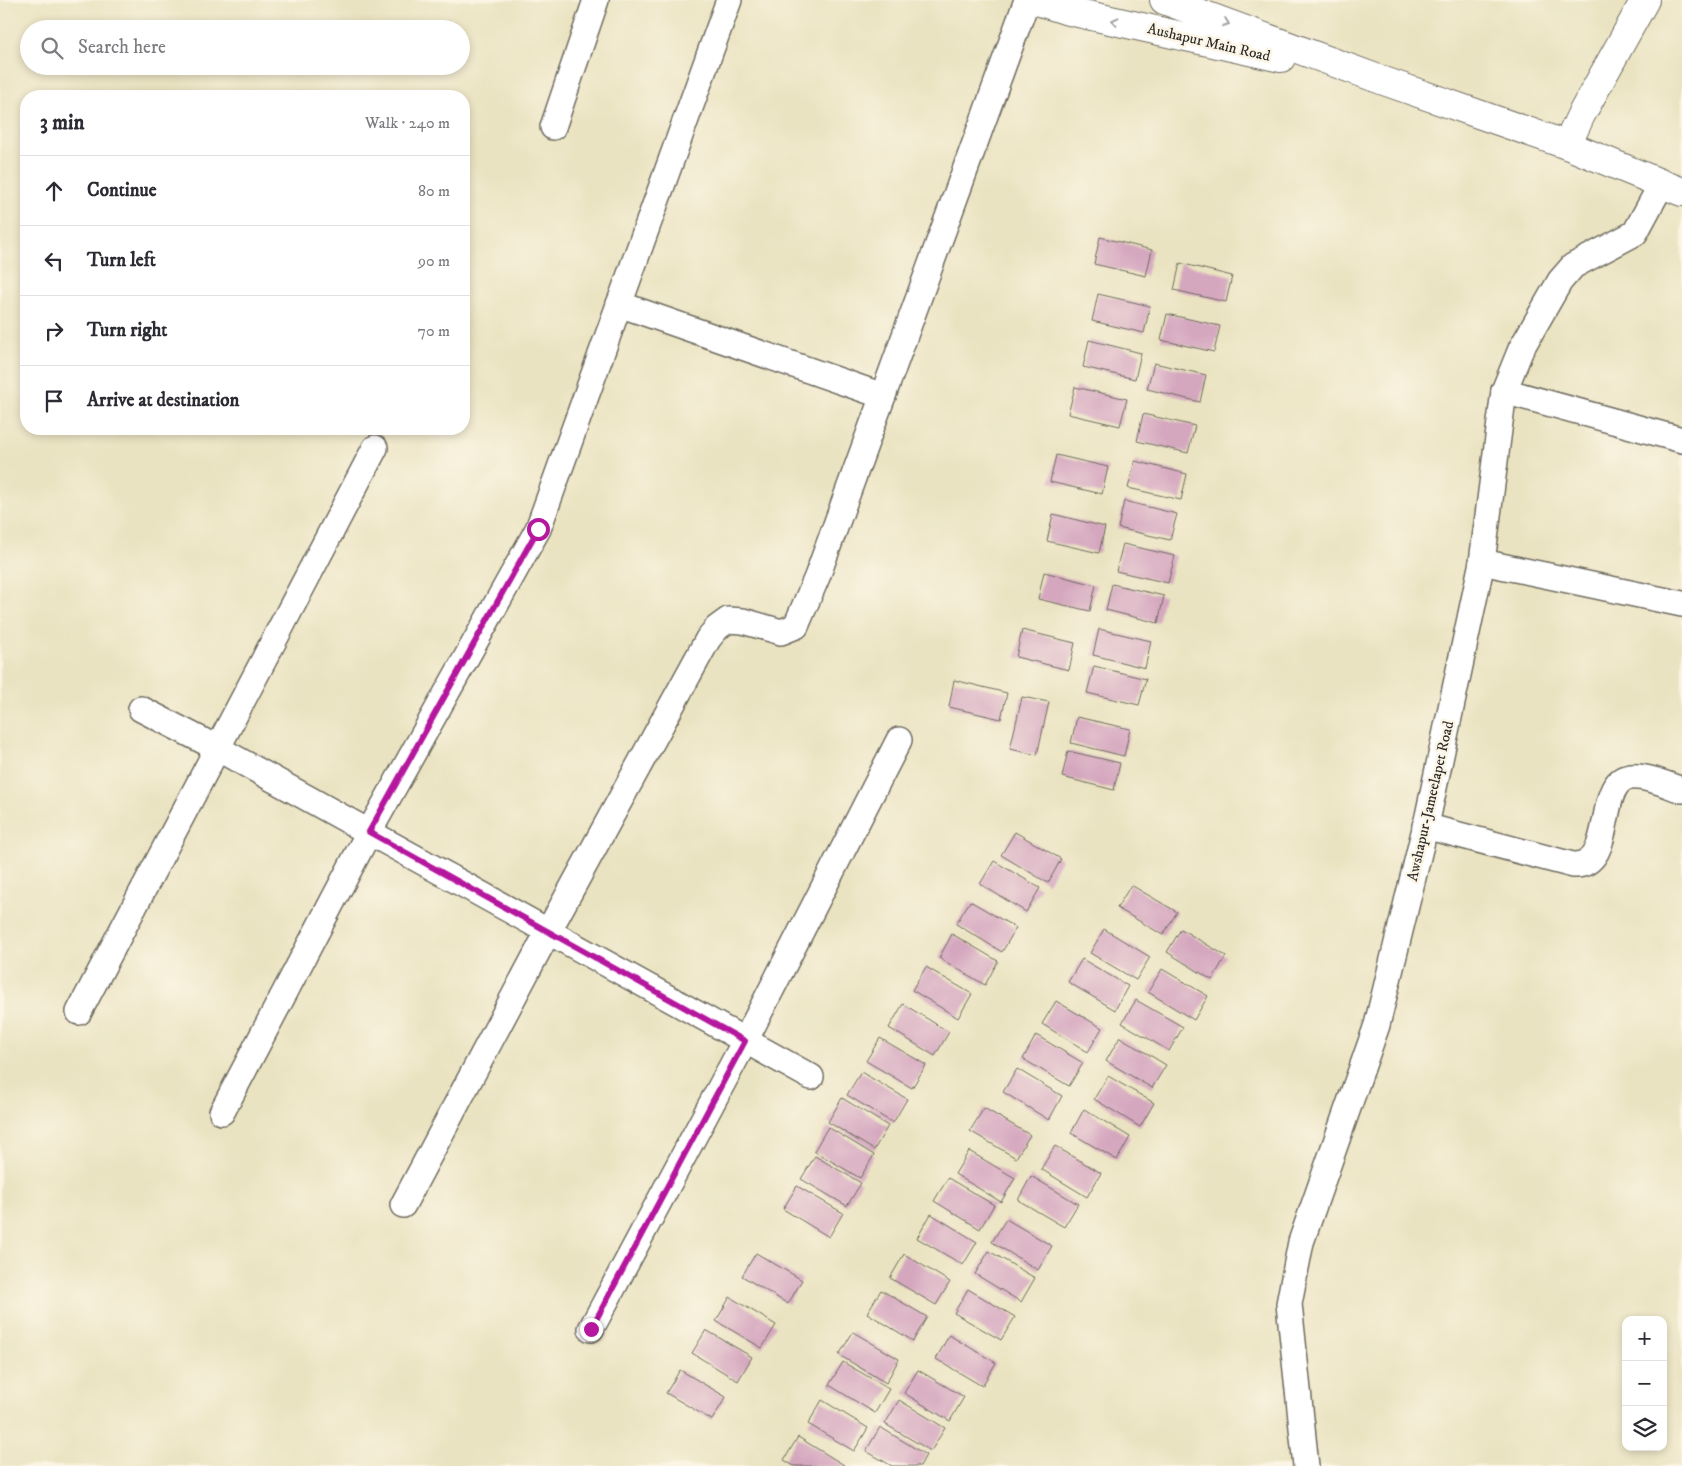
<!DOCTYPE html>
<meta charset="utf-8">
<style>
:root{--surface:#fff;--page:#f2f2f3;--text:#2b2b33;--muted:#7c7c81;--line:#e1e1e2}
body{margin:0;font-family:"IM FELL DW Pica",serif;background:var(--page);color:var(--text)}
.controls{position:absolute;right:15px;bottom:15px;display:grid;overflow:hidden;border-radius:10px;box-shadow:0 2px 8px #0003}
.controls button{width:45px;height:45px;display:grid;place-items:center;padding:0;border:0;border-bottom:1px solid var(--line);background:var(--surface);color:var(--text);font:25px sans-serif}
.stop{position:absolute;width:15px;height:15px;margin:-11px;border:4px solid #b5179e;border-radius:50%;background:#fff}
.stop.end{background:#b5179e;border-color:#fff;box-shadow:0 1px 5px #0008}
.list{margin:0;padding:0;list-style:none}
h2{display:flex;justify-content:space-between;align-items:center;height:65px;margin:0;padding:0 20px;font-size:21px}
h2 small{font-size:16px;font-weight:400;color:var(--muted)}
.list li{display:grid;grid-template-columns:32px 1fr auto;gap:15px;align-items:center;box-sizing:border-box;height:70px;padding:0 20px;border-top:1px solid var(--line)}
.list b{display:block;font-size:19px;white-space:nowrap}
.list em{font-size:16px;font-style:normal;color:var(--muted)}
.icon{flex:none;width:28px;height:28px;fill:none;stroke:currentColor;stroke-width:2;stroke-linecap:round;stroke-linejoin:round}
.map{position:relative;flex:none;width:1682px;height:1466px;overflow:hidden}
.search{position:absolute;background:var(--surface);box-shadow:0 2px 8px #0003;left:20px;top:20px;width:450px;height:55px;display:flex;align-items:center;gap:12px;box-sizing:border-box;padding:0 18px;border-radius:28px;color:var(--muted);font-size:19px}
.panel{position:absolute;background:var(--surface);box-shadow:0 2px 8px #0003;left:20px;top:90px;width:450px;height:345px;border-radius:20px}
.map>svg:first-child{display:block}
.building{fill:#d5a7bf}
.lines{fill:none;stroke-linecap:round;stroke-linejoin:round}
.minor-casing{stroke:#6e6b60;stroke-width:28}
.tertiary-casing{stroke:#6e6b60;stroke-width:30}
.minor{stroke:#fff;stroke-width:25}
.tertiary{stroke:#fff;stroke-width:28}
.oneway{stroke:#a0a0a0}
.route{stroke:#b5179e;stroke-width:6}
.labels{text-anchor:middle;stroke-width:5;stroke-linejoin:round;paint-order:stroke}
.street-label{font-size:15px;fill:#2b2b2b;stroke:#fcf5e5}
</style>
<div class="map">
<svg width="1682" height="1466" viewBox="0 0 1682 1466">
<rect width="100%" height="100%" fill="#fcf5e5"/>
<filter id="ink" filterUnits="userSpaceOnUse"><feTurbulence type="fractalNoise" baseFrequency=".02" numOctaves="2"/><feDisplacementMap in="SourceGraphic" scale="10" xChannelSelector="R" yChannelSelector="G"/><feConvolveMatrix kernelMatrix="1 2 1 2 8 2 1 2 1" color-interpolation-filters="sRGB"/></filter>
<filter id="wash" filterUnits="userSpaceOnUse"><feTurbulence type="fractalNoise" baseFrequency=".0096" numOctaves="4" result="noise"/><feDisplacementMap in="SourceGraphic" scale="20" xChannelSelector="R" yChannelSelector="G"/><feGaussianBlur stdDeviation="1.12" result="paint"/><feColorMatrix in="noise" values="0 0 0 0 0 0 0 0 0 0 0 0 0 0 0 0 0 1.4 0 .05"/><feComposite in="paint" operator="in"/></filter>
<g filter="url(#wash)">
<rect width="100%" height="100%" fill="#eae3c1"/>
<g id="blocks">
<g class="building">
<polygon points="1100,237 1152,250 1146,276 1094,264"/>
<polygon points="1180,263 1232,276 1226,302 1174,290"/>
<polygon points="1098,294 1150,306 1144,333 1092,321"/>
<polygon points="1167,314 1220,326 1214,352 1161,340"/>
<polygon points="1089,340 1141,353 1135,379 1083,367"/>
<polygon points="1154,363 1206,375 1200,402 1147,389"/>
<polygon points="1075,387 1127,399 1120,426 1068,414"/>
<polygon points="1143,414 1195,426 1188,453 1137,441"/>
<polygon points="1056,455 1108,467 1102,494 1050,482"/>
<polygon points="1135,461 1187,474 1181,500 1128,488"/>
<polygon points="1124,501 1177,514 1170,540 1118,528"/>
<polygon points="1053,514 1105,527 1099,553 1047,541"/>
<polygon points="1123,544 1175,556 1168,583 1116,571"/>
<polygon points="1044,572 1096,585 1090,611 1038,599"/>
<polygon points="1112,584 1164,596 1158,623 1106,610"/>
<polygon points="1099,629 1151,641 1145,668 1093,655"/>
<polygon points="1022,630 1075,643 1069,670 1016,657"/>
<polygon points="1094,666 1146,679 1139,705 1087,693"/>
<polygon points="954,680 1007,693 1001,719 949,707"/>
<polygon points="1022,697 1049,702 1037,755 1010,749"/>
<polygon points="1077,717 1130,729 1124,756 1071,743"/>
<polygon points="1068,751 1120,763 1114,790 1062,777"/>
<polygon points="1015,832 1061,859 1048,883 1001,855"/>
<polygon points="994,861 1040,888 1026,912 980,884"/>
<polygon points="1131,885 1177,912 1163,935 1117,908"/>
<polygon points="970,901 1016,928 1002,952 956,924"/>
<polygon points="1104,929 1150,957 1136,980 1090,953"/>
<polygon points="1181,929 1226,956 1212,980 1167,952"/>
<polygon points="952,934 998,961 985,985 939,958"/>
<polygon points="1082,959 1128,986 1115,1010 1068,982"/>
<polygon points="926,967 972,994 958,1018 912,990"/>
<polygon points="1162,969 1208,996 1194,1020 1148,992"/>
<polygon points="1136,1000 1183,1027 1169,1051 1122,1023"/>
<polygon points="1056,1001 1102,1028 1088,1052 1042,1024"/>
<polygon points="903,1004 949,1032 935,1056 889,1028"/>
<polygon points="1036,1035 1083,1063 1069,1086 1023,1059"/>
<polygon points="1120,1037 1166,1065 1152,1088 1106,1061"/>
<polygon points="880,1038 926,1065 912,1088 866,1061"/>
<polygon points="1017,1069 1062,1096 1049,1120 1003,1092"/>
<polygon points="861,1072 907,1099 893,1123 847,1095"/>
<polygon points="1108,1076 1154,1103 1140,1127 1094,1099"/>
<polygon points="842,1098 888,1126 874,1150 828,1122"/>
<polygon points="984,1108 1030,1135 1016,1158 970,1131"/>
<polygon points="1084,1109 1130,1137 1117,1160 1071,1133"/>
<polygon points="828,1127 874,1155 860,1178 814,1151"/>
<polygon points="1055,1146 1101,1173 1087,1197 1041,1169"/>
<polygon points="969,1151 1015,1178 1001,1202 955,1174"/>
<polygon points="815,1156 861,1183 847,1206 801,1179"/>
<polygon points="1031,1176 1078,1204 1064,1227 1018,1200"/>
<polygon points="948,1178 994,1205 980,1229 934,1201"/>
<polygon points="797,1186 843,1213 829,1237 783,1209"/>
<polygon points="931,1214 977,1242 963,1265 917,1238"/>
<polygon points="1006,1219 1052,1246 1038,1270 992,1242"/>
<polygon points="989,1251 1035,1278 1021,1302 975,1274"/>
<polygon points="756,1253 802,1280 788,1304 742,1276"/>
<polygon points="904,1254 950,1282 936,1305 890,1278"/>
<polygon points="968,1289 1015,1317 1001,1340 954,1313"/>
<polygon points="881,1290 927,1317 913,1341 867,1313"/>
<polygon points="730,1297 776,1325 762,1348 716,1321"/>
<polygon points="706,1330 752,1357 738,1381 692,1353"/>
<polygon points="853,1332 899,1359 886,1383 839,1355"/>
<polygon points="949,1335 996,1363 982,1386 936,1359"/>
<polygon points="843,1362 889,1389 875,1413 829,1385"/>
<polygon points="680,1370 726,1397 712,1420 666,1393"/>
<polygon points="918,1370 964,1397 950,1421 904,1393"/>
<polygon points="822,1400 868,1428 854,1451 808,1424"/>
<polygon points="899,1400 945,1428 931,1451 885,1424"/>
<polygon points="880,1427 926,1455 920,1466 892,1466 866,1451"/>
<polygon points="798,1437 844,1465 843,1466 794,1466 784,1460"/>
</g>
</g>
</g>
<g filter="url(#ink)">
<use href="#blocks" fill-opacity="0" stroke="#6e6b60" stroke-width="1"/>
<g class="lines">
<g class="minor-casing">
<g id="minor">
<polyline points="553,127 596,0"/>
<polyline points="619,304 883,396"/>
<polyline points="1504,391 1682,440"/>
<polyline points="1482,562 1682,604"/>
<polyline points="141,709 217,748 811,1077"/>
<path d="M 1425,826 L 1573,865 C 1616,867 1596,787 1626,778 C 1641,773 1667,785 1682,790"/>
<polyline points="79,1012 375,448"/>
<polyline points="222,1112 369,832 538,529 729,0"/>
<polyline points="403,1205 548,932 708,639 717,628 728,620 743,621 781,632 796,626 817,577 1027,0"/>
<polyline points="591,1329 745,1041 899,740"/>
<polyline points="1306,1466 1289,1304 1301,1242 1377,1025 1428,816 1482,562 1504,391 1521,349 1560,281 1573,266 1635,233 1661,185"/>
</g>
</g>
<g class="tertiary-casing">
<g id="tertiary">
<polyline points="1034,0 1065,10 1281,58"/>
<polyline points="1164,0 1384,81 1567,145 1682,192"/>
<polyline points="1567,145 1581,115 1645,0"/>
</g>
</g>
<use href="#minor" class="minor"/>
<use href="#tertiary" class="tertiary"/>
</g>
<defs><path id="oneway-chevron" d="M-2-3.5L2.5 0L-2 3.5" fill="none" stroke-width="1.6" stroke-linecap="round" stroke-linejoin="round" transform="scale(1.25)"/></defs>
<g class="oneway">
<use href="#oneway-chevron" transform="translate(1115 21) rotate(-167)"/>
<use href="#oneway-chevron" transform="translate(1226 23) rotate(20)"/>
</g>
</g>
<g class="lines" filter="url(#ink)">
<polyline class="route" points="538,529 369,832 745,1041 591,1329"/>
</g>
<g class="labels">
<g class="street-label">
<text transform="translate(1209 42) rotate(13)" y="5">Aushapur Main Road</text>
<text transform="translate(1430 801) rotate(-77)" y="5">Awshapur-Jameelapet Road</text>
</g>
</g>
</svg>
<div class="controls">
<button>+</button>
<button>−</button>
<button><svg class="icon" aria-label="layers" viewBox="0 0 24 24"><path d="M12 4l9 5-9 5-9-5zM3 14l9 5 9-5"/></svg></button>
</div>
<div class="stop" style="left:538px;top:529px"></div>
<div class="stop end" style="left:591px;top:1329px"></div>
<div class="search"><svg class="icon" aria-label="search" viewBox="0 0 24 24"><circle cx="10" cy="10" r="6"/><path d="M15 15l6 6"/></svg>Search here</div>
<section class="panel">
<h2>3 min<small>Walk · 240 m</small></h2>
<ul class="list">
<li><svg class="icon" aria-label="ahead" viewBox="0 0 24 24"><path d="M12 20V5M6 11l6-6 6 6"/></svg><div><b>Continue</b></div><em>80 m</em></li>
<li><svg class="icon" aria-label="left" viewBox="0 0 24 24"><path d="M17 20v-9H6M10 6l-5 5 5 5"/></svg><div><b>Turn left</b></div><em>90 m</em></li>
<li><svg class="icon" aria-label="right" viewBox="0 0 24 24"><path d="M7 20v-9h11M14 6l5 5-5 5"/></svg><div><b>Turn right</b></div><em>70 m</em></li>
<li><svg class="icon" aria-label="arrive" viewBox="0 0 24 24"><path d="M6 21V4h12l-3 4 3 4H6"/></svg><div><b>Arrive at destination</b></div></li>
</ul>
</section>
</div>
